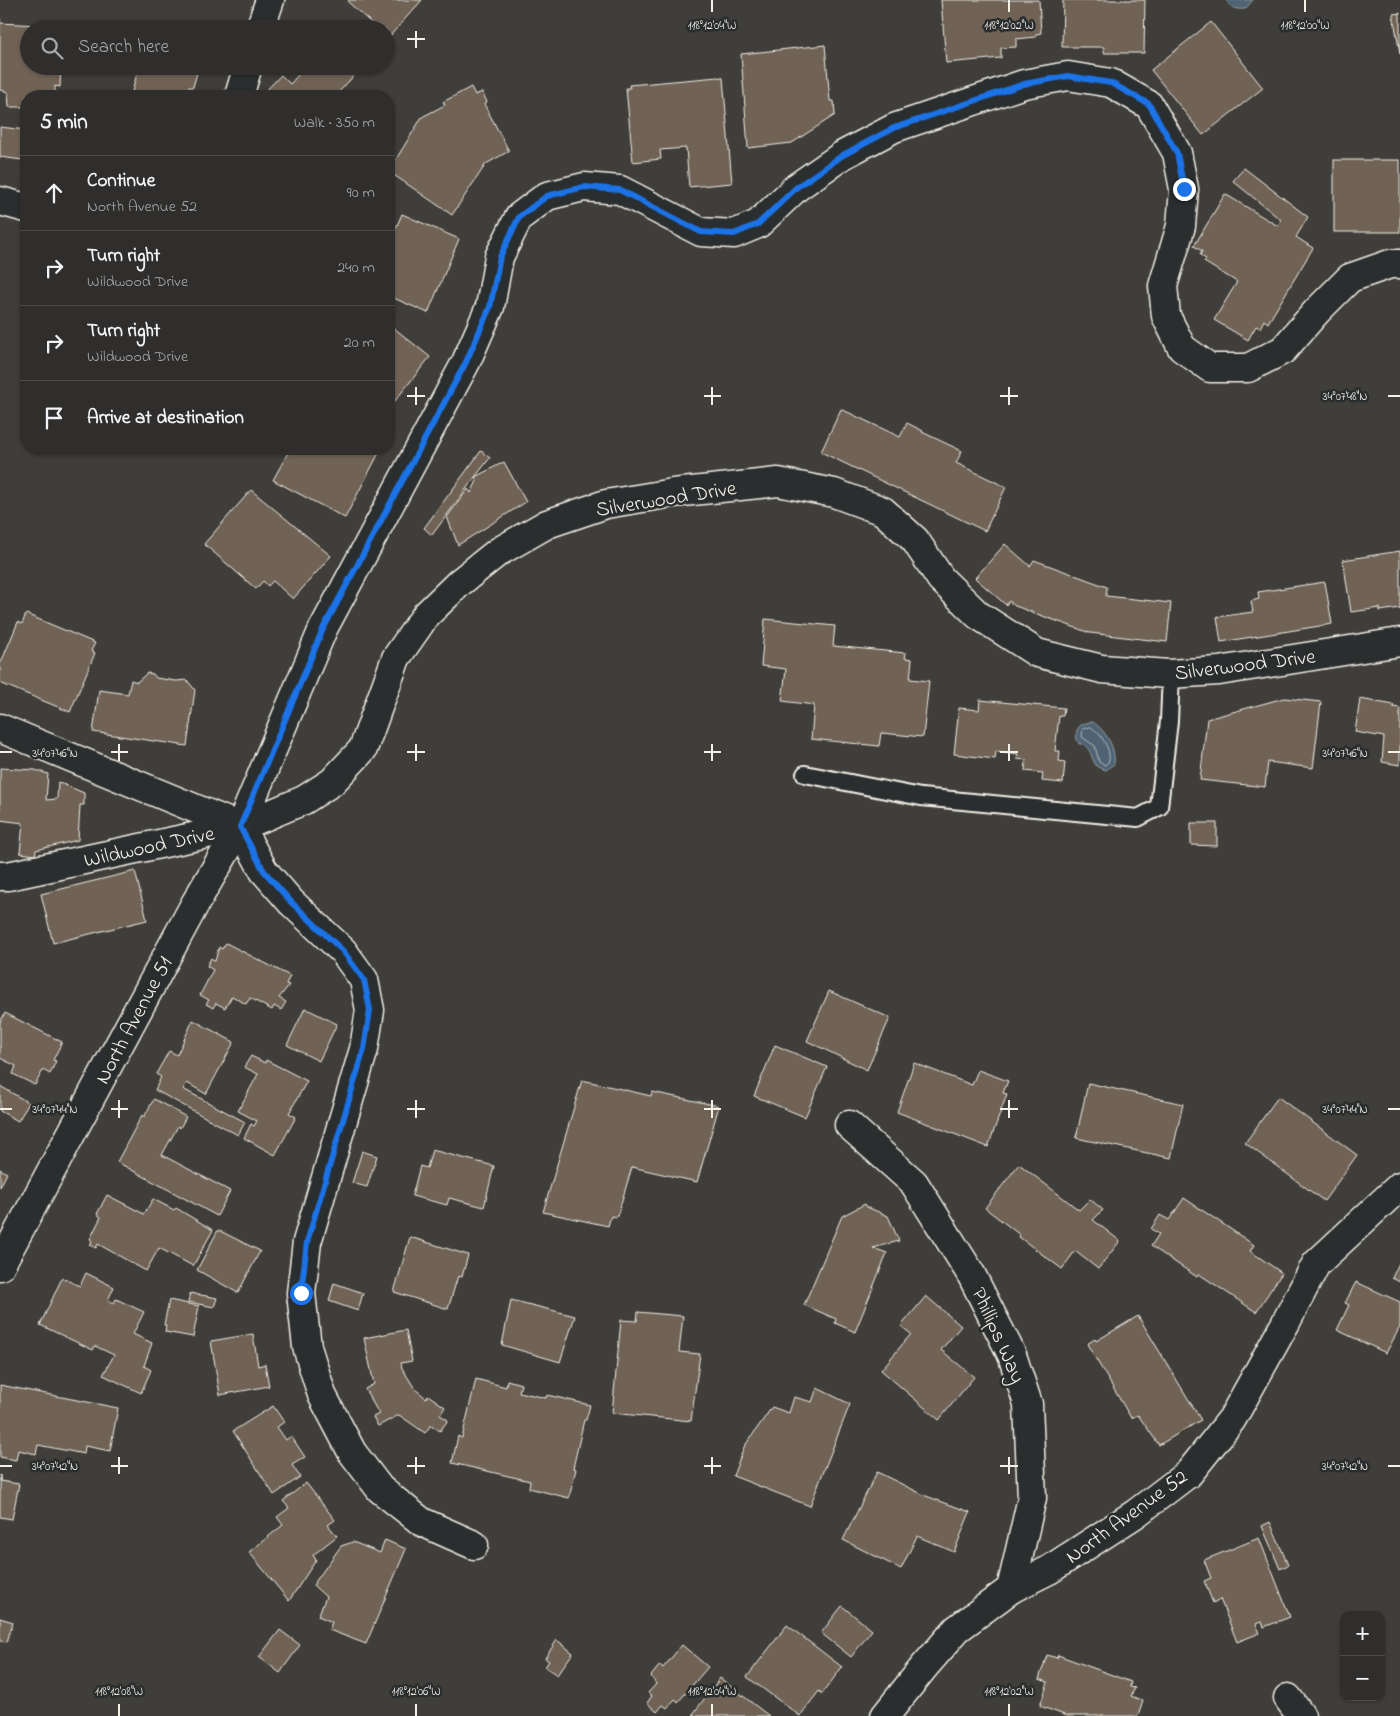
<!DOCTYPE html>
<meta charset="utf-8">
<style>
:root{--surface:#2f2e2c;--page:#3b3a38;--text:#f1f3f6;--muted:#a7a8a9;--line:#4a4a48}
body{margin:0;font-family:"Indie Flower",sans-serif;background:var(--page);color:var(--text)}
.controls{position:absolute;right:15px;bottom:15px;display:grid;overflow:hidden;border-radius:10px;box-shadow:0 1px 4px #0004}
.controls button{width:45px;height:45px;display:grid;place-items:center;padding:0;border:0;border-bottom:1px solid var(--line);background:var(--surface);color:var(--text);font:25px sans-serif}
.stop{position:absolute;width:15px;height:15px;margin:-11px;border:4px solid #1a73e8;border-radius:50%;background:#fff}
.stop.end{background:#1a73e8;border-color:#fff;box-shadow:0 1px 5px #0008}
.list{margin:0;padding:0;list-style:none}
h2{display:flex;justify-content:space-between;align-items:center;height:65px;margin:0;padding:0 20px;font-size:21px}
h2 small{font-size:16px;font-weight:400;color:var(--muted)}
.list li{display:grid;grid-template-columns:32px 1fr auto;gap:15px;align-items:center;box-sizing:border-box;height:75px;padding:0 20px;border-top:1px solid var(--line)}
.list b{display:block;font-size:19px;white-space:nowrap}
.list p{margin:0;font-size:16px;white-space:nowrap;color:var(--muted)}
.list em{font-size:16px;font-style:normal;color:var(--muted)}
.icon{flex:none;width:28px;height:28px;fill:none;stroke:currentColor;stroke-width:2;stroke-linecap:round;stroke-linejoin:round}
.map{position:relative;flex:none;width:1400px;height:1716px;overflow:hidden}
.search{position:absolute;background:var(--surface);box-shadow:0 1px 4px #0004;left:20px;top:20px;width:375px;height:55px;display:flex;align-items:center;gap:12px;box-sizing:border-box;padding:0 18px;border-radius:28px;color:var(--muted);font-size:19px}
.panel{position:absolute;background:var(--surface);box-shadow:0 1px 4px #0004;left:20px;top:90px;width:375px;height:365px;border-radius:20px}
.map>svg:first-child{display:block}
.water{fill:#506373;stroke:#929ca2}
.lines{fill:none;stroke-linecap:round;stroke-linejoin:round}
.shore{stroke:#b2b8b9;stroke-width:1}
.building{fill:#706456;stroke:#f4f1e8}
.lane-casing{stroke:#f4f1e8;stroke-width:20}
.street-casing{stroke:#f4f1e8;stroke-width:31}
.lane{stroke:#2a2d2e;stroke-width:16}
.street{stroke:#2a2d2e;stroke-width:28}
.route{stroke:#1a73e8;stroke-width:6}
.ticks{fill:none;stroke:#f4f1e8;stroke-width:2}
.labels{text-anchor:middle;stroke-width:5;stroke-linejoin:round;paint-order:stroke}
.street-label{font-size:21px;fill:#f4f1e8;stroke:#2a2d2e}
.ticks-label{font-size:12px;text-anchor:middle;fill:#f4f1e8;stroke:#2a2d2e;stroke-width:5;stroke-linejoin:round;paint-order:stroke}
</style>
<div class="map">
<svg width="1400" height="1716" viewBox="0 0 1400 1716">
<rect width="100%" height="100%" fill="#3f3e3a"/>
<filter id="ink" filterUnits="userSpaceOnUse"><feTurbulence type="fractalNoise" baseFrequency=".02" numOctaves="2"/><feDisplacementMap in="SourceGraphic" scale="10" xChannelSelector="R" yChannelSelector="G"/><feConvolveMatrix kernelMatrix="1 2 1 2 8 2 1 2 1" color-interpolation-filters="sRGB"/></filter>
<g filter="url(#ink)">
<g class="water">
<path d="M 1226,0 L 1253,0 L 1245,9 C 1236,10 1230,8 1226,0 Z"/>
<path d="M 1093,722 C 1106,731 1116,748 1114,764 L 1106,770 C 1089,768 1096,753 1083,744 L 1079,744 C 1072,731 1079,722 1093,722 Z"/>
</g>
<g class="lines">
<path class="shore" d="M 1091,727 C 1101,733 1111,749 1109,761 L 1105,765 L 1099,762 L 1095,746 L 1082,737 L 1083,729 Z"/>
</g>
<g class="building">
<polygon points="349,0 422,0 388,38 386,29 378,29 348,2"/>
<polygon points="941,0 1039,0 1041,33 1036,34 1036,37 1016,39 1016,47 1001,48 1001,58 946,63"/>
<polygon points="1063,0 1145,0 1144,53 1104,53 1104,47 1062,47"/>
<polygon points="1400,13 1400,54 1393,14"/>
<polygon points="0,18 0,23 58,26 58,29 29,29 29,66 61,66 60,87 55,86 55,94 26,96 26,107 9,107 8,92 0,90"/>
<polygon points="151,22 174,29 149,29"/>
<polygon points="1211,22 1263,88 1203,135 1151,70"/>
<polygon points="825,45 830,101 834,101 835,115 792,143 748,148 741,54"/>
<polygon points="139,66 199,66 193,87 189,87 187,96 131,96"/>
<polygon points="299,66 363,66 335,96 261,96 281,75 290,84 301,72 297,69"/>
<polygon points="718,77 723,78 732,183 689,187 686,148 660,150 661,159 633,162 626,88 630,88 629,85"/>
<polygon points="471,87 475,95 482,92 487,102 484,104 509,151 486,164 452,215 391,173 392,171 390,169 422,117 445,105 443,102"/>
<polygon points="0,127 26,130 22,160 0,157"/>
<polygon points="26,137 26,172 23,172"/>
<rect x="1334" y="160" width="66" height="72"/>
<polygon points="1244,168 1308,217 1296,237 1313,248 1268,323 1264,320 1260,328 1256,326 1248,340 1214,320 1237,282 1204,262 1206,259 1200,255 1202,251 1194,246 1225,194 1278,226 1281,220 1233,181"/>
<polygon points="402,214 459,239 428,313 389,296 389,244"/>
<polygon points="389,324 430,357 394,402 389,397"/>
<polygon points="841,409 900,437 907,423 923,431 922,432 962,451 956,463 1006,487 985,531 821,452"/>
<polygon points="290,449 381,449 345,518 273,480"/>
<polygon points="481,451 490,458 475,477 504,462 526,502 458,545 447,517 468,489 471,493 477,481 475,477 432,535 424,528"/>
<polygon points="251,490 331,556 293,599 273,581 268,586 263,581 256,589 204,544"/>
<polygon points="1005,544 1030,566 1034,560 1107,587 1106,596 1171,603 1167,642 1090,633 1015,606 1009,601 1006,605 975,578"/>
<polygon points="1400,551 1400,608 1380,611 1380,608 1351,612 1343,560"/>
<polygon points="1325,582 1332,624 1221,642 1217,617 1253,612 1251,601 1259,599 1258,592"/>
<polygon points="26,614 95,643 91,651 95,653 70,712 0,683 0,665 18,622 22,624"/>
<polygon points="765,619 835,626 833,646 906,653 905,658 912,659 910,679 929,681 923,737 881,733 879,746 811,739 814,705 782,701 786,669 761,666"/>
<polygon points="147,673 153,674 156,678 176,681 187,680 195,690 187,746 93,732 99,690 128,694 131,680 137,682"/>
<polygon points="1284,698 1321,702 1313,768 1268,762 1265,787 1200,780 1207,719"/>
<polygon points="1360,699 1394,705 1393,707 1400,708 1400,765 1382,762 1384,737 1355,732"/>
<polygon points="980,700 1064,708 1063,716 1059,716 1055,751 1060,751 1059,761 1065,762 1063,783 1042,781 1043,773 1025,771 1026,760 1017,759 1018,754 996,751 995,759 954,754 959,708 979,710"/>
<polygon points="0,768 35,770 48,774 46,800 57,799 58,782 84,793 84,805 80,805 78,840 36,850 35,855 20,853 23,823 0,820"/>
<polygon points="1191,823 1217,823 1217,846 1191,845"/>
<polygon points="135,871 147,920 53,943 41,894"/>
<polygon points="226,943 290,976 286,984 289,985 279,998 286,1002 281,1010 274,1006 272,1010 250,998 246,1004 232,996 225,1008 216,1003 213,1008 206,1004 209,1000 200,995 213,970 207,966 211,958 215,961 219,947 222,949"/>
<polygon points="829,991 890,1018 867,1070 807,1041"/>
<polygon points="305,1008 337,1024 319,1061 287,1045"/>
<polygon points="5,1013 62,1042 53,1060 56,1061 50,1074 43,1070 35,1085 13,1074 16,1066 0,1058 0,1022"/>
<polygon points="193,1020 234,1042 206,1094 187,1083 183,1089 245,1122 238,1135 155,1090 161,1077 156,1074 169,1051 177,1055"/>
<polygon points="775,1045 827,1067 805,1117 754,1096"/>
<polygon points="251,1056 265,1063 266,1060 307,1081 289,1113 296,1117 275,1155 244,1138 251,1124 254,1126 257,1121 238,1111 258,1074 244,1067"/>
<polygon points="914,1063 972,1085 978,1070 1008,1081 1003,1093 1007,1094 988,1147 897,1112"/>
<polygon points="582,1080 651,1096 652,1092 719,1106 697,1182 632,1167 617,1217 611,1216 608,1226 543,1212"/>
<polygon points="1088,1083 1183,1104 1171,1158 1076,1138"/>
<polygon points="0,1086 29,1103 18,1121 0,1111"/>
<polygon points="1278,1097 1357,1155 1324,1201 1245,1143"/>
<polygon points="154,1099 186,1117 180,1128 178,1126 162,1155 230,1191 217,1216 117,1162 142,1115 144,1117"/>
<polygon points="432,1150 494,1166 484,1207 449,1198 447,1205 412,1196 420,1166 427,1168"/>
<polygon points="362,1151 377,1156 367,1187 352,1183"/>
<polygon points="1019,1164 1079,1210 1090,1199 1103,1210 1093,1220 1120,1241 1098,1269 1075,1251 1062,1269 1019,1237 1020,1235 985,1208"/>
<polygon points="0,1169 7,1173 0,1187"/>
<polygon points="107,1195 144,1214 153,1199 174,1210 176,1208 213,1230 193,1266 159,1248 146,1271 98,1244 96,1248 90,1245 92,1241 90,1239 101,1217 97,1214"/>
<polygon points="1184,1198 1254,1245 1250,1251 1282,1273 1256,1312 1199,1274 1197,1277 1151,1246 1159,1234 1151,1229 1160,1215 1169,1220"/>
<polygon points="865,1204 867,1207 888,1216 899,1241 873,1248 887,1253 855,1332 835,1323 836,1319 804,1305 842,1216"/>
<polygon points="218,1230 260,1251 238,1293 197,1270"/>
<polygon points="410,1237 468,1255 462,1277 458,1276 448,1309 394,1292"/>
<polygon points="1400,1261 1400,1282 1392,1278"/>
<polygon points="86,1273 114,1287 108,1300 114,1303 116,1299 144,1312 133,1334 152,1343 144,1366 151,1370 141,1393 103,1375 114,1355 95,1346 93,1350 40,1325 62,1278 80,1286"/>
<polygon points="1356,1282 1400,1302 1400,1327 1386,1353 1337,1330 1349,1305 1345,1303"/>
<polygon points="334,1283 363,1293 358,1311 329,1301"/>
<polygon points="190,1293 217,1298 214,1307 188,1302"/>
<polygon points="926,1296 961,1326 941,1350 974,1377 939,1420 881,1370 911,1334 901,1326"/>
<polygon points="169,1300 199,1306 193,1337 165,1332 166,1325 164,1325"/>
<polygon points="511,1300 575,1316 560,1362 502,1345"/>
<polygon points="638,1312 683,1316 679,1352 700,1354 691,1421 612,1413 621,1320 637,1321"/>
<polygon points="1138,1316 1201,1420 1159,1445 1138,1415 1131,1418 1087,1344 1095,1339 1096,1341"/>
<polygon points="406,1330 412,1361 401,1363 402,1368 415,1389 426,1398 428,1395 445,1407 440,1415 448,1420 440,1431 431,1425 425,1433 399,1415 378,1426 373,1417 379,1414 365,1389 374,1384 364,1338"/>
<polygon points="253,1334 258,1366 265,1364 269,1386 220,1395 211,1341"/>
<polygon points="476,1379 506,1387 507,1380 521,1384 519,1392 546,1398 547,1395 590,1405 586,1420 584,1420 573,1468 576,1469 569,1498 529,1488 530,1481 452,1463 458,1436 462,1438"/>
<polygon points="0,1385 118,1408 110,1451 85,1446 84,1454 38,1445 36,1454 18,1450 16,1460 0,1457"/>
<polygon points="817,1388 850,1404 810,1506 733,1476 744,1447 772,1407 789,1413 794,1397 812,1402"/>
<polygon points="273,1406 284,1422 277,1427 286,1440 291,1436 305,1457 292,1465 300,1477 274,1495 233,1431"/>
<polygon points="877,1472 926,1496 970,1512 954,1552 917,1536 901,1569 843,1540"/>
<polygon points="0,1475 0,1481 19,1484 12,1519 0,1517"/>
<polygon points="306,1483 335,1520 328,1525 337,1536 313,1555 316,1560 289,1601 249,1552 283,1525 277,1517 289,1508 283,1501"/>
<polygon points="1270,1522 1288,1565 1280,1569 1262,1526"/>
<polygon points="1259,1538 1290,1617 1264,1627 1262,1622 1256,1624 1260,1633 1237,1642 1220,1599 1213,1603 1204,1581 1211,1578 1204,1560"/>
<polygon points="385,1540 406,1549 366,1644 329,1630 332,1622 318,1616 326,1597 313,1585 341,1546 353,1542 380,1553"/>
<polygon points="842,1606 872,1630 851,1657 821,1633"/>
<polygon points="0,1618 13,1622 7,1642 0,1641"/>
<polygon points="787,1625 842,1667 822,1694 819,1691 800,1716 747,1677"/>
<polygon points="280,1630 300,1645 280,1673 259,1657"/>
<polygon points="557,1640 573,1653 557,1675 545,1667 549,1661 545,1658"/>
<polygon points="682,1645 708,1667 678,1702 675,1699 667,1708 663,1705 657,1712 647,1703 652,1696 648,1693 656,1684 651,1676 660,1665 663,1668"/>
<polygon points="1047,1655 1057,1658 1058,1655 1131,1682 1130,1687 1135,1688 1131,1696 1143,1701 1138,1716 1067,1716 1040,1706 1048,1682 1039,1679"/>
<polygon points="720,1678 769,1716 695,1716 693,1714"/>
</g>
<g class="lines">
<g class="lane-casing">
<polyline id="lane" points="805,774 921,797 1138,818 1159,807 1169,721 1171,674"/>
</g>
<g class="street-casing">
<g id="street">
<polyline points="260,29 270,0"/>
<polyline points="239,96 248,66"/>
<polyline points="0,201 26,208"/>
<polyline points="0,728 240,827 304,800 332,782 363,749 396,658 426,615 459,583 498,552 547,524 606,504 673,493 778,482 834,493 883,511 915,540 941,579 978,615 1037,653 1102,669 1168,674 1219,671 1400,642"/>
<polyline points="240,827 264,871 291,902 343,951 364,980 370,1010 364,1049 307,1242 301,1293 307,1347 322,1395 352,1452 380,1489 422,1522 474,1545"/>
<polyline points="0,876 8,876 240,827"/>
<polyline points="849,1125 914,1183 971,1274 1012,1355 1028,1404 1032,1498 1011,1589"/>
<polyline points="0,1266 196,902 240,827 323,629 466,362 490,307 499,257 519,217 547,196 584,187 620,190 701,232 734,234 758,224 797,187 843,155 894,128 1024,84 1068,76 1111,83 1149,105 1177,153 1184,189 1181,226 1163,286 1166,316 1182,348 1210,368 1248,368 1283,350 1317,311 1350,278 1390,264 1400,264"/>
<polyline points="1288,1698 1301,1716"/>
<polyline points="885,1716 924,1667 957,1629 1011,1589 1049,1570 1135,1514 1189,1473 1232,1419 1285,1324 1316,1264 1400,1186"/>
</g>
</g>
<use href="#lane" class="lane"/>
<use href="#street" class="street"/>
</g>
</g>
<g class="lines" filter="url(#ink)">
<polyline class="route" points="301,1293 307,1242 364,1049 370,1010 364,980 343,951 291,902 264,871 240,827 323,629 466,362 490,307 500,257 519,217 547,196 584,187 620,190 701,232 734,234 758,224 797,187 843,155 894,128 1024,84 1068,76 1111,83 1149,104 1177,153 1184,189"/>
</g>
<path class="ticks" d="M 712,0 L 712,12M 1009,0 L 1009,12M 1305,0 L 1305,12M 416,31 L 416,48M 407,39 L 425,39M 416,387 L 416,405M 712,387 L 712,405M 1009,387 L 1009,405M 407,396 L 425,396M 704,396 L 721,396M 1000,396 L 1018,396M 1388,396 L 1400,396M 119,744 L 119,761M 416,744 L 416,761M 712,744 L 712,761M 1009,744 L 1009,761M 0,752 L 12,752M 111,752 L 128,752M 407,752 L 425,752M 704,752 L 721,752M 1000,752 L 1018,752M 1388,752 L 1400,752M 119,1100 L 119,1118M 416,1100 L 416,1118M 712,1100 L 712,1118M 1009,1100 L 1009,1118M 0,1109 L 12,1109M 111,1109 L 128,1109M 407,1109 L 425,1109M 704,1109 L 721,1109M 1000,1109 L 1018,1109M 1388,1109 L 1400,1109M 119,1457 L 119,1474M 416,1457 L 416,1474M 712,1457 L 712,1474M 1009,1457 L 1009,1474M 0,1466 L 12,1466M 111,1466 L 128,1466M 407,1466 L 425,1466M 704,1466 L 721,1466M 1000,1466 L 1018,1466M 1388,1466 L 1400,1466M 119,1704 L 119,1716M 416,1704 L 416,1716M 712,1704 L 712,1716M 1009,1704 L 1009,1716"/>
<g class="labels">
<g class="street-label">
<text transform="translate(666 498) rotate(-9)" y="7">Silverwood Drive</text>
<text transform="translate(1245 664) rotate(-7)" y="7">Silverwood Drive</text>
<text transform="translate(149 846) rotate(-12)" y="7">Wildwood Drive</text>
<text transform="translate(133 1020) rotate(-62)" y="7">North Avenue 51</text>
<text transform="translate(999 1335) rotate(66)" y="7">Phillips Way</text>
<text transform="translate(1126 1516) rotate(-36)" y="7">North Avenue 52</text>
</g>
</g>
<g class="ticks-label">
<text x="712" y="29">118°12'04"W</text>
<text x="1009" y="29">118°12'02"W</text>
<text x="1305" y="29">118°12'00"W</text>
<text x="1345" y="400">34°07'48"N</text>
<text x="55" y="757">34°07'46"N</text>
<text x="1345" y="757">34°07'46"N</text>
<text x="55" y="1113">34°07'44"N</text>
<text x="1345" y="1113">34°07'44"N</text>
<text x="55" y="1470">34°07'42"N</text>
<text x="1345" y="1470">34°07'42"N</text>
<text x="119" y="1695">118°12'08"W</text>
<text x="416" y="1695">118°12'06"W</text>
<text x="712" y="1695">118°12'04"W</text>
<text x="1009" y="1695">118°12'02"W</text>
</g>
</svg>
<div class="controls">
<button>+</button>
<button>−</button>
</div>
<div class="stop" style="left:301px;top:1293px"></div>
<div class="stop end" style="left:1184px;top:189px"></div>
<div class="search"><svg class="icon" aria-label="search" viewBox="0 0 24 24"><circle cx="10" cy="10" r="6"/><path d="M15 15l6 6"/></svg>Search here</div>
<section class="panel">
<h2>5 min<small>Walk · 350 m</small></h2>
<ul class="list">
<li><svg class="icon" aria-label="ahead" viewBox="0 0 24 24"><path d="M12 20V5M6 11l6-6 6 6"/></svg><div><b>Continue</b><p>North Avenue 52</p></div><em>90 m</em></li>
<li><svg class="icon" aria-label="right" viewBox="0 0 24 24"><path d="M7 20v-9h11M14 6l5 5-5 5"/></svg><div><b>Turn right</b><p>Wildwood Drive</p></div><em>240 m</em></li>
<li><svg class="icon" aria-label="right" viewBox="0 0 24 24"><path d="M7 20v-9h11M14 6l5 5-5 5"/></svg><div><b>Turn right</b><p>Wildwood Drive</p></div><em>20 m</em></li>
<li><svg class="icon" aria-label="arrive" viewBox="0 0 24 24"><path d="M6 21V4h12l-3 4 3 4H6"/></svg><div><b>Arrive at destination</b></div></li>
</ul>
</section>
</div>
